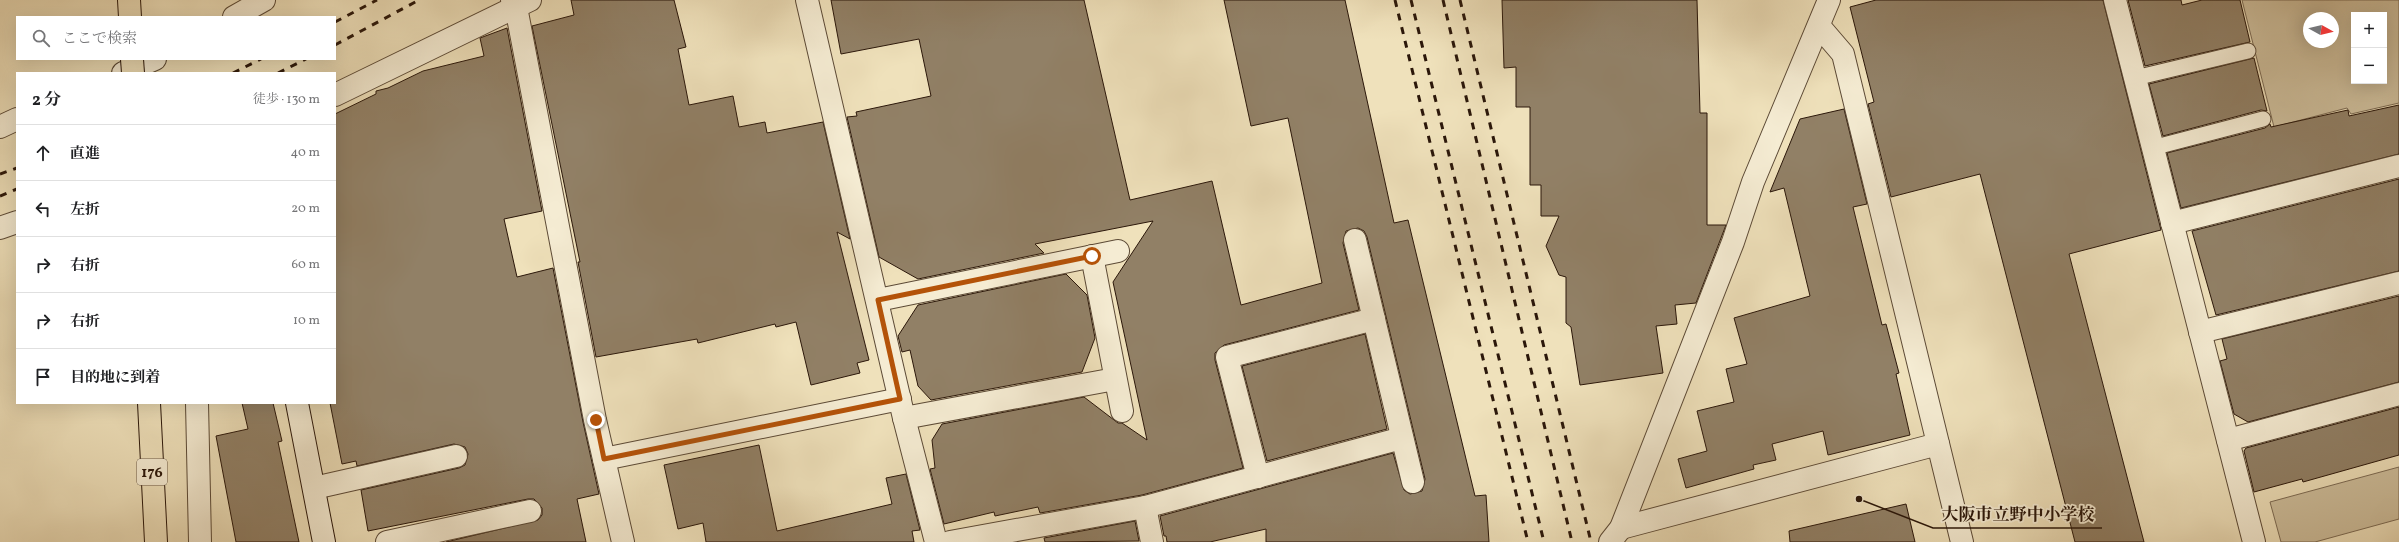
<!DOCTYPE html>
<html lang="ja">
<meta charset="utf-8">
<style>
:root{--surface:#fff;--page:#f2f2f2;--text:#202124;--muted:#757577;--line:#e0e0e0}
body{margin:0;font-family:Vollkorn,"Noto Serif JP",serif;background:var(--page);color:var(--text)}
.controls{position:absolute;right:12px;top:12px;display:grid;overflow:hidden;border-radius:0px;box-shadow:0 4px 16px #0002}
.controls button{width:36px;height:36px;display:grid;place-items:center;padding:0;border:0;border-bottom:1px solid var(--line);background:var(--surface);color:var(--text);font:20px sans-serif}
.compass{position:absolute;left:2303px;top:12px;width:36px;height:36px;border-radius:50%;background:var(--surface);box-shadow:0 4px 16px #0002;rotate:98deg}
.stop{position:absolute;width:12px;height:12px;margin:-9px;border:3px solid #b45309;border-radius:50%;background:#fff}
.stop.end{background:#b45309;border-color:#fff;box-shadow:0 1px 4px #0008}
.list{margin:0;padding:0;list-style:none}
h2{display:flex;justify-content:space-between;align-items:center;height:52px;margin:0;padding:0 16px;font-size:17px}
h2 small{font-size:13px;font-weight:400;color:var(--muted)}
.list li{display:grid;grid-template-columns:26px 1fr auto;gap:12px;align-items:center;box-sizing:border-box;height:56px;padding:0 16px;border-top:1px solid var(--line)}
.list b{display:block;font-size:15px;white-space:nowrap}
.list em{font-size:13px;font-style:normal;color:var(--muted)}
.icon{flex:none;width:22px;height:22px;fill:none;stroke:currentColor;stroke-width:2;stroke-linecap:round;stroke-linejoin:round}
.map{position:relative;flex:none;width:2399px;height:542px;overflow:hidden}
.search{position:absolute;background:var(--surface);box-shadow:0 4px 16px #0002;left:16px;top:16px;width:320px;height:44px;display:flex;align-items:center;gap:10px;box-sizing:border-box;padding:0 14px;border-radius:0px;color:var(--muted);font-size:15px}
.panel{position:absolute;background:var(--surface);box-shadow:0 4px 16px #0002;left:16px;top:72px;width:320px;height:332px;border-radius:0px}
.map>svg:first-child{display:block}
.green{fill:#cebf9d;stroke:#7c6b54;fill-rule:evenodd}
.building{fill:#918066;stroke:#2b170a}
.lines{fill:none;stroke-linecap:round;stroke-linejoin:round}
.lane-casing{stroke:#5c4a36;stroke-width:17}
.street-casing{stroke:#5c4a36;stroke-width:24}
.secondary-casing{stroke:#2b170a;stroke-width:24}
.highway-casing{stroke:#2b170a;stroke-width:24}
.lane{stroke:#f5ecd3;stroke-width:15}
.street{stroke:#f5ecd3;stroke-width:22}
.secondary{stroke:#f5ecd3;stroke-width:22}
.highway{stroke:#efe1bb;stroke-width:22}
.rail{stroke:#2b170a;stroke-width:3;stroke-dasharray:7 7;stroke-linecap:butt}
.highway-bridge-casing{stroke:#2b170a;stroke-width:24;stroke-linecap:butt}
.highway-bridge{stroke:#efe1bb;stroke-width:22}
.route{stroke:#b45309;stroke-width:5}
.labels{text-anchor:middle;stroke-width:3.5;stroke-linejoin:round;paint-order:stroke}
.shield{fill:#f5ecd3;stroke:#685746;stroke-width:1}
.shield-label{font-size:15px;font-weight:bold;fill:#2b170a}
.leader{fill:none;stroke:#2b170a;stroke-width:1.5}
.callout-dot{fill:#2b170a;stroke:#f5ecd3;stroke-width:1.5}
.callout-label{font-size:17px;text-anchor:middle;font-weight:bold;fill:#2b170a;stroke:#f5ecd3;stroke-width:3.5;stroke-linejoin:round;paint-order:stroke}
</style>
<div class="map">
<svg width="2399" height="542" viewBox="0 0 2399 542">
<rect width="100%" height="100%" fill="#efe1bb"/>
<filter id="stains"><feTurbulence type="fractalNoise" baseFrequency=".005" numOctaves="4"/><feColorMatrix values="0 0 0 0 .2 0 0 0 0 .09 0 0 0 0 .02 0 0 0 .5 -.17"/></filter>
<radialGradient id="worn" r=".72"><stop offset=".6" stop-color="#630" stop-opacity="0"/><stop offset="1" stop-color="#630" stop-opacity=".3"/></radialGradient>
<g class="green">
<path d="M 2242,0 L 2399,0 L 2399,103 L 2351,114 L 2347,108 L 2274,127 ZM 2354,15 L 2384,15 L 2384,81 L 2354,81 ZM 2309,18 L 2333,18 L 2333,42 L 2309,42 Z"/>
<polygon points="2399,467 2399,519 2315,542 2281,542 2270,502"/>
</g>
<g class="building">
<polygon points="571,0 674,0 686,47 678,49 689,105 733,96 739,127 765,122 767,133 823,122 850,239 837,232 869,360 857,363 860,373 811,385 796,322 776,327 775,324 698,343 697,339 596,357 578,262 580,262 532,26 574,15"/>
<polygon points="831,0 1084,0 1130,200 1212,181 1241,305 1322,283 1288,118 1251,126 1224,0 1345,0 1394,223 1408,220 1475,496 1486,495 1489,542 1266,542 1266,529 1210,542 1167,542 1166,536 1164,536 1160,516 1393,453 1404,490 1410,494 1422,491 1425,479 1367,237 1364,231 1358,228 1346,231 1343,243 1359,310 1224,345 1215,353 1215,360 1243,468 1142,495 1040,513 1038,507 995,516 994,512 944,524 930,469 935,468 932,440 942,424 1084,397 1118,423 1122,423 1147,440 1113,282 1153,221 1035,244 1044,253 918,279 879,257 847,117 857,116 856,112 931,96 919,39 841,54"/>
<polygon points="1502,0 1697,0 1700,113 1707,113 1707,225 1726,225 1696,303 1675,305 1677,324 1656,326 1663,373 1580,385 1571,327 1566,323 1566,277 1559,275 1546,246 1559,216 1541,216 1541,185 1530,185 1530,107 1516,107 1516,67 1504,68"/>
<polygon points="1876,0 2103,0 2161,230 2069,254 2144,542 2075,542 1980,174 1891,197 1868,104 1874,102 1850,7"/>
<polygon points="2128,0 2181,0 2182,5 2202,0 2240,0 2250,42 2145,66"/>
<polygon points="507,28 542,211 504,219 517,277 553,268 583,422 599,494 577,499 586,542 446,542 538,520 542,515 542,508 534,499 528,499 368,531 361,490 459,468 465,465 468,454 465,447 454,444 357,466 356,461 342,464 330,403 335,403 335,114 376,94 376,91 388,88 423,71 484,56 480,38"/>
<polygon points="2254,58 2267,111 2261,110 2163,136 2149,84"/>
<polygon points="2399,105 2399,154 2181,208 2167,153 2265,128 2270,124 2271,127 2348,110 2349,116"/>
<polygon points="1844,109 1867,204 1853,207 1882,325 1886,324 1899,373 1896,374 1910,435 1828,455 1823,431 1772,444 1776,460 1753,465 1754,469 1686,488 1678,459 1707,451 1697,411 1734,402 1726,369 1747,364 1734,318 1810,296 1784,188 1770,192 1800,119"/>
<polygon points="2399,179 2399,271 2216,315 2192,231"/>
<polygon points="1066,274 1087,295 1095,338 1082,372 931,400 918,386 910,350 902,352 898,336 918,305"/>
<polygon points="2399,296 2399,382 2248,422 2234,414 2220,361 2227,359 2222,339"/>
<polygon points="1365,334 1387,429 1267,461 1242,366"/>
<polygon points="242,403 273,403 282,441 278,442 299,542 236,542 216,436 248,429"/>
<polygon points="2399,407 2399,455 2303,482 2302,479 2254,492 2244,451 2246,448"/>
<polygon points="759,445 777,531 892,504 886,478 906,474 920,530 912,531 914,542 706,542 703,523 678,529 664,465"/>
<polygon points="1906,504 1915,542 1790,542 1789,531"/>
<polygon points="1135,521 1139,541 1045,542 1044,538"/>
</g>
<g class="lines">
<g class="lane-casing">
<g id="lane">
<polyline points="2135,78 2248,51"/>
<polyline points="2152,148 2263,119"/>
</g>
</g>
<g class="street-casing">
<g id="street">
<polyline points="512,0 516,7 595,420 623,542"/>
<polyline points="807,0 904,418 936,542"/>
<polyline points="2115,0 2254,542"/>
<polyline points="234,17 264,0"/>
<polyline points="1819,26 1843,54 1962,542"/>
<polyline points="123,73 155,59"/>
<polyline points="335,95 530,0"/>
<polyline points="0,127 17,119"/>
<polyline points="2172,223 2399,166"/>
<polyline points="0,228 17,222"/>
<polyline points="1355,240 1413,482"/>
<polyline points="1092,256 1122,411"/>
<polyline points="878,300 1118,251"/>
<polyline points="2200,332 2399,283"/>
<polyline points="197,403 200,542"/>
<polyline points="904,418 1115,379"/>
<polyline points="2228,440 2399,394"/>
<polyline points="604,459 900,399"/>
<polyline points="1258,477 1227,357 1374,319"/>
<polyline points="314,488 456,456"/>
<polyline points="1145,507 1152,542"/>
<polyline points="1621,528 1938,444"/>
<polyline points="387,542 530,511"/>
<polyline points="950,542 1145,507 1402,438"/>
<polyline points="1610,542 1621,528 1733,242 1753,182 1829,0"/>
</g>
</g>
<g class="secondary-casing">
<polyline id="secondary" points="297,403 324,542"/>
</g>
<g class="highway-casing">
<g id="highway">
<polyline points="129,0 130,17"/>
<polyline points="149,403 156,542"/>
</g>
</g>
<use href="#lane" class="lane"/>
<use href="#street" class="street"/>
<use href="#secondary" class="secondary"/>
<use href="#highway" class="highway"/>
<g class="rail">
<polyline points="1395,0 1528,542"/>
<polyline points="1411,0 1544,542"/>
<polyline points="1443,0 1572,542"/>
<polyline points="1460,0 1591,542"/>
<polyline points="335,22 377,0"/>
<polyline points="335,45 419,0"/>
<polyline points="233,73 261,59"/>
<polyline points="278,73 306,59"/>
<polyline points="0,174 17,168"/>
<polyline points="0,196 17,189"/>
</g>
<g class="highway-bridge-casing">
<polyline id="highway-bridge" points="132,59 133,73"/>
</g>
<use href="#highway-bridge" class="highway-bridge"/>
</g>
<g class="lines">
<polyline class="route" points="596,420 604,459 900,399 878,300 1092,256"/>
</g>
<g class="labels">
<rect class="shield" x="137" y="459" width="30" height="26" rx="3"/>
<g class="shield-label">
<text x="152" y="477">176</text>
</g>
</g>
<path class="leader" d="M1859 499L1933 528H2102"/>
<circle class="callout-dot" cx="1859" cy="499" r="4"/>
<g class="callout-label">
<text x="2018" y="520">大阪市立野中小学校</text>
</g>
<rect width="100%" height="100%" filter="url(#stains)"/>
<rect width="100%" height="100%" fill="url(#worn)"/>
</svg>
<div class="controls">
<button>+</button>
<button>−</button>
</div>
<svg class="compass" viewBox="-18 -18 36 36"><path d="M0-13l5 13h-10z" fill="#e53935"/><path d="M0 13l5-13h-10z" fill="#757577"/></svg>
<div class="stop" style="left:1092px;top:256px"></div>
<div class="stop end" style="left:596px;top:420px"></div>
<div class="search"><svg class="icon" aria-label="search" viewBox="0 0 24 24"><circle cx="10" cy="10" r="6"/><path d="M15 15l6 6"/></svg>ここで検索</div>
<section class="panel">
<h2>2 分<small>徒歩 · 130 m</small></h2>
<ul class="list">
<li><svg class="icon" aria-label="ahead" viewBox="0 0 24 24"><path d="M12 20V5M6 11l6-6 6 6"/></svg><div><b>直進</b></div><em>40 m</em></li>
<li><svg class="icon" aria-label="left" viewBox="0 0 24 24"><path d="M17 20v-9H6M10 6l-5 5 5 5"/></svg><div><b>左折</b></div><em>20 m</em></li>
<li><svg class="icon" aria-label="right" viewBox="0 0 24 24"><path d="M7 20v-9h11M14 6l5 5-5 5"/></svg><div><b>右折</b></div><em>60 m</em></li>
<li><svg class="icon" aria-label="right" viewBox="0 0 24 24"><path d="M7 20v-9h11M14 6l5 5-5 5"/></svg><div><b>右折</b></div><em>10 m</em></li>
<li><svg class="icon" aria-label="arrive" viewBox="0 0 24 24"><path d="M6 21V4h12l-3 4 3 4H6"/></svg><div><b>目的地に到着</b></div></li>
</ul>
</section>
</div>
